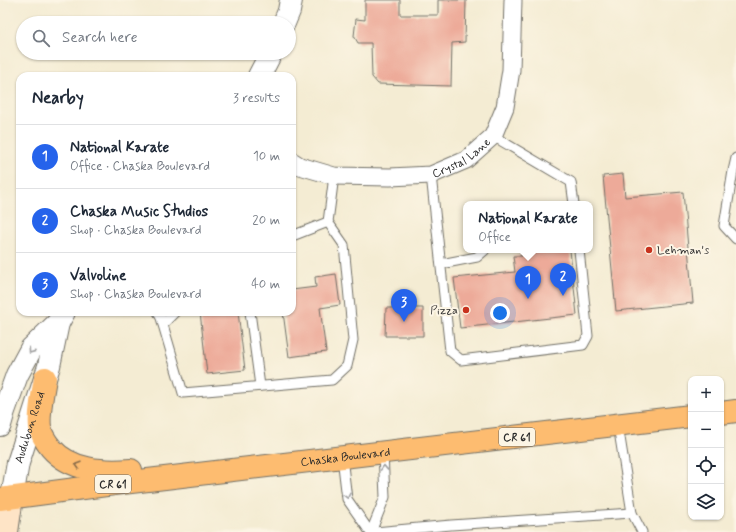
<!DOCTYPE html>
<meta charset="utf-8">
<style>
:root{--surface:#fff;--page:#f6f6f7;--text:#1f2937;--muted:#747a83;--line:#e0e1e3;--accent:#2563eb}
body{margin:0;font-family:Mynerve,sans-serif;background:var(--page);color:var(--text)}
.controls{position:absolute;right:12px;bottom:12px;display:grid;overflow:hidden;border-radius:8px;box-shadow:0 1px 3px #0004}
.controls button{width:36px;height:36px;display:grid;place-items:center;padding:0;border:0;border-bottom:1px solid var(--line);background:var(--surface);color:var(--text);font:20px sans-serif}
.you{position:absolute;left:500px;top:313px;width:14px;height:14px;margin:-10px;border:3px solid #fff;border-radius:50%;background:#1a73e8;box-shadow:0 0 0 6px #1a73e833}
.badge{display:grid;place-items:center;width:26px;height:26px;border-radius:50%;background:var(--accent);color:#fff;font-size:13px;font-weight:700}
.pin{position:absolute;translate:-50% -33px;filter:drop-shadow(0 1px 2px #0008)}
.pin::after{content:'';position:absolute;top:21px;width:14px;height:12px;background:inherit;clip-path:polygon(0 0,100% 0,50% 100%)}
.popup{position:absolute;left:463px;top:201px;width:130px;height:52px;box-sizing:border-box;display:grid;place-content:center;border-radius:8px;background:var(--surface);filter:drop-shadow(0 1px 3px #0005);font-size:13px;white-space:nowrap;color:var(--muted)}
.popup b{font-size:15px;color:var(--text)}
.popup::after{content:'';position:absolute;left:50%;top:100%;margin-left:-8px;border:8px solid transparent;border-top-color:var(--surface)}
.list{margin:0;padding:0;list-style:none}
h2{display:flex;justify-content:space-between;align-items:center;height:52px;margin:0;padding:0 16px;font-size:17px}
h2 small{font-size:13px;font-weight:400;color:var(--muted)}
.list li{display:grid;grid-template-columns:26px 1fr auto;gap:12px;align-items:center;box-sizing:border-box;height:64px;padding:0 16px;border-top:1px solid var(--line)}
.list b{display:block;font-size:15px;white-space:nowrap}
.list p{margin:0;font-size:13px;white-space:nowrap;color:var(--muted)}
.list em{font-size:13px;font-style:normal;color:var(--muted)}
.icon{flex:none;width:22px;height:22px;fill:none;stroke:currentColor;stroke-width:2;stroke-linecap:round;stroke-linejoin:round}
.map{position:relative;flex:none;width:736px;height:532px;overflow:hidden}
.search{position:absolute;background:var(--surface);box-shadow:0 1px 3px #0004;left:16px;top:16px;width:280px;height:44px;display:flex;align-items:center;gap:10px;box-sizing:border-box;padding:0 14px;border-radius:22px;color:var(--muted);font-size:15px}
.panel{position:absolute;background:var(--surface);box-shadow:0 1px 3px #0004;left:16px;top:72px;width:280px;height:244px;border-radius:12px}
.map>svg:first-child{display:block}
.building{fill:#edaa99}
.lines{fill:none;stroke-linecap:round;stroke-linejoin:round}
.service-casing{stroke:#716f66;stroke-width:11}
.minor-casing{stroke:#716f66;stroke-width:19}
.tertiary-casing{stroke:#716f66;stroke-width:24}
.secondary-casing{stroke:#716f66;stroke-width:24}
.primary-casing{stroke:#716f66;stroke-width:24}
.service{stroke:#fff;stroke-width:9}
.minor{stroke:#fff;stroke-width:17}
.tertiary{stroke:#fff;stroke-width:22}
.secondary{stroke:#fee4c6;stroke-width:22}
.primary{stroke:#fdbc70;stroke-width:22}
.oneway{stroke:#a0a0a0}
.oneway2{stroke:#8a6c4a}
.poi-dot{fill:#c8321e;stroke:#fcf5e5;stroke-width:1.5}
.labels{text-anchor:middle;stroke-width:4;stroke-linejoin:round;paint-order:stroke}
.shield{fill:#fcf5e5;stroke:#6a6863;stroke-width:1}
.shield-label{font-size:11px;font-weight:bold;fill:#2b2b2b}
.street-label{font-size:12px;fill:#2b2b2b;stroke:#fcf5e5}
.poi-label{font-size:12px;fill:#2b2b2b;stroke:#fcf5e5;text-anchor:start}
</style>
<div class="map">
<svg width="736" height="532" viewBox="0 0 736 532">
<rect width="100%" height="100%" fill="#fcf5e5"/>
<filter id="ink" filterUnits="userSpaceOnUse"><feTurbulence type="fractalNoise" baseFrequency=".025" numOctaves="2"/><feDisplacementMap in="SourceGraphic" scale="8" xChannelSelector="R" yChannelSelector="G"/><feConvolveMatrix kernelMatrix="1 2 1 2 8 2 1 2 1" color-interpolation-filters="sRGB"/></filter>
<filter id="wash" filterUnits="userSpaceOnUse"><feTurbulence type="fractalNoise" baseFrequency=".012" numOctaves="4" result="noise"/><feDisplacementMap in="SourceGraphic" scale="16" xChannelSelector="R" yChannelSelector="G"/><feGaussianBlur stdDeviation="0.9" result="paint"/><feColorMatrix in="noise" values="0 0 0 0 0 0 0 0 0 0 0 0 0 0 0 0 0 1.4 0 .05"/><feComposite in="paint" operator="in"/></filter>
<g filter="url(#wash)">
<rect width="100%" height="100%" fill="#f4ecd3"/>
<g id="blocks">
<g class="building">
<polygon points="365,0 400,0 400,15 438,15 438,0 466,0 465,42 452,43 451,86 378,84 372,77 371,43 358,43 354,36 356,19 365,20"/>
<polygon points="623,174 625,197 683,192 693,303 616,311 603,176"/>
<polygon points="521,250 570,250 577,315 460,328 454,278 515,272 513,256 522,256"/>
<polygon points="336,274 340,305 320,308 326,352 289,357 283,312 292,312 292,290 316,287 315,277"/>
<polygon points="386,308 423,308 423,336 385,336"/>
<polygon points="200,312 238,312 245,370 207,374"/>
</g>
</g>
</g>
<g filter="url(#ink)">
<use href="#blocks" fill-opacity="0" stroke="#716f66" stroke-width="1"/>
<g class="lines">
<g class="service-casing">
<g id="service">
<polyline points="493,136 571,182 574,204"/>
<polyline points="736,158 733,171 724,226 736,239"/>
<polyline points="431,175 450,351 461,360 583,345 588,336 579,250"/>
<polyline points="292,236 328,222"/>
<polyline points="441,264 477,257 485,250"/>
<polyline points="158,312 161,318 183,393 332,380 347,366 353,340 344,245 328,222 334,176"/>
<polyline points="250,312 260,386"/>
<polyline points="163,324 175,312"/>
<polyline points="618,425 632,513 642,532"/>
<polyline points="342,457 347,499 370,532"/>
<polyline points="371,532 385,497 383,452"/>
<polyline points="375,532 451,525 632,513"/>
</g>
</g>
<g class="minor-casing">
<g id="minor">
<path id="s1" d="M 292,161 L 300,166 L 334,176 L 390,177 L 431,175 L 466,160 L 493,136 L 505,107 L 511,70 L 513,0"/>
</g>
</g>
<g class="tertiary-casing">
<g id="tertiary">
<polyline points="284,23 289,11 291,0"/>
<polyline points="259,76 271,53"/>
<polyline points="0,425 4,411 17,375 31,349 58,323"/>
<path id="s2" d="M 12,497 L 18,463 L 49,366 L 58,323 L 64,312"/>
</g>
</g>
<g class="secondary-casing">
<polyline id="secondary" points="7,532 12,497"/>
</g>
<g class="primary-casing">
<g id="primary">
<path d="M 45,378 C 43,392 38,413 40,427 C 41,435 46,442 51,448 C 71,471 103,472 131,470"/>
<polyline points="721,413 736,411"/>
<path id="s3" d="M 0,499 L 114,484 L 691,416"/>
</g>
</g>
<use href="#service" class="service"/>
<use href="#minor" class="minor"/>
<use href="#tertiary" class="tertiary"/>
<use href="#secondary" class="secondary"/>
<use href="#primary" class="primary"/>
</g>
<defs><path id="oneway-chevron" d="M-2-3.5L2.5 0L-2 3.5" fill="none" stroke-width="1.6" stroke-linecap="round" stroke-linejoin="round"/></defs>
<g class="oneway">
<use href="#oneway-chevron" transform="translate(31 351) rotate(125)"/>
<use href="#oneway-chevron" transform="translate(384 468) rotate(-92)"/>
<use href="#oneway-chevron" transform="translate(347 496) rotate(76)"/>
</g>
<use class="oneway2" href="#oneway-chevron" transform="translate(78 465) rotate(-164)"/>
</g>
<g class="poi-dot">
<circle cx="649" cy="250" r="4"/>
<circle cx="466" cy="310" r="4"/>
</g>
<g class="labels">
<g class="shield">
<rect x="499" y="428" width="36" height="18" rx="3"/>
<rect x="95" y="475" width="36" height="18" rx="3"/>
</g>
<g class="shield-label">
<text x="517" y="441">CR 61</text>
<text x="113" y="488">CR 61</text>
</g>
<g class="street-label">
<text dy="4" stroke="none"><textPath href="#s1" startOffset="177">Crystal Lane</textPath></text>
<text dy="4" stroke="none"><textPath href="#s2" startOffset="72">Audubon Road</textPath></text>
<text dy="4" stroke="none"><textPath href="#s3" startOffset="348">Chaska Boulevard</textPath></text>
</g>
<g class="poi-label">
<text x="657" y="254">Lehman's</text>
<text x="458" y="314" text-anchor="end">Pizza</text>
</g>
</g>
</svg>
<div class="controls">
<button>+</button>
<button>−</button>
<button><svg class="icon" aria-label="locate" viewBox="0 0 24 24"><circle cx="12" cy="12" r="6"/><path d="M12 2v4M12 18v4M2 12h4M18 12h4"/></svg></button>
<button><svg class="icon" aria-label="layers" viewBox="0 0 24 24"><path d="M12 4l9 5-9 5-9-5zM3 14l9 5 9-5"/></svg></button>
</div>
<div class="you"></div>
<div class="pin badge" style="left:528px;top:299px">1</div>
<div class="popup"><b>National Karate</b>Office</div>
<div class="pin badge" style="left:563px;top:296px">2</div>
<div class="pin badge" style="left:404px;top:322px">3</div>
<div class="search"><svg class="icon" aria-label="search" viewBox="0 0 24 24"><circle cx="10" cy="10" r="6"/><path d="M15 15l6 6"/></svg>Search here</div>
<section class="panel">
<h2>Nearby<small>3 results</small></h2>
<ul class="list">
<li><span class="badge">1</span><div><b>National Karate</b><p>Office · Chaska Boulevard</p></div><em>10 m</em></li>
<li><span class="badge">2</span><div><b>Chaska Music Studios</b><p>Shop · Chaska Boulevard</p></div><em>20 m</em></li>
<li><span class="badge">3</span><div><b>Valvoline</b><p>Shop · Chaska Boulevard</p></div><em>40 m</em></li>
</ul>
</section>
</div>
